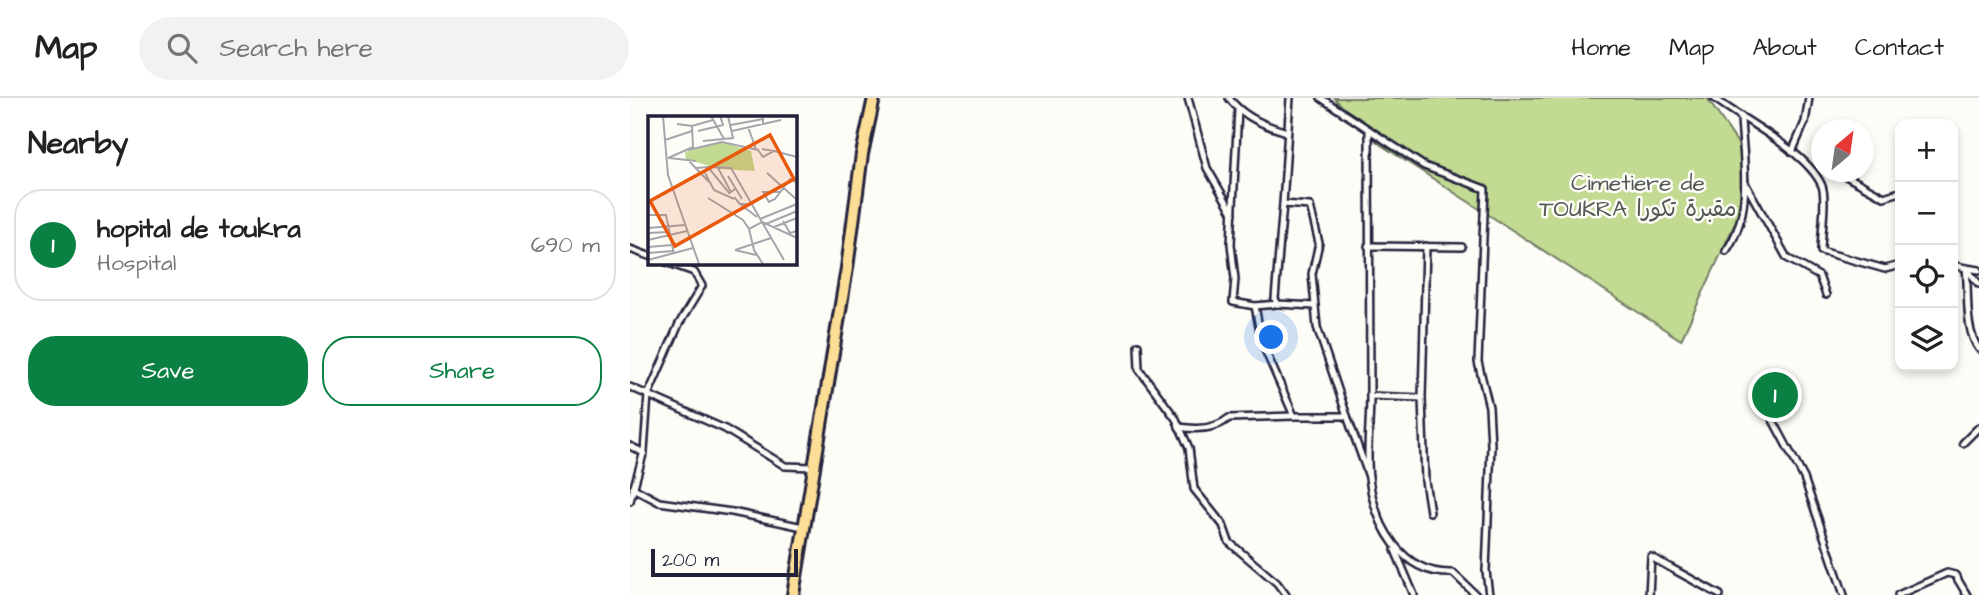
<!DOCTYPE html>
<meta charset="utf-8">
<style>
:root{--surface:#fff;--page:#f2f2f2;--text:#222;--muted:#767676;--line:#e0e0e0;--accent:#0b8043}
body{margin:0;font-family:"Architects Daughter","Playpen Sans Arabic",sans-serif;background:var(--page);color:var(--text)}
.controls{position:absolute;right:21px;top:21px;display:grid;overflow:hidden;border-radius:14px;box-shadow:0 4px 10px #0003}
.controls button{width:63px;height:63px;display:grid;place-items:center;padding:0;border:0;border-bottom:2px solid var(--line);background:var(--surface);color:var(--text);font:35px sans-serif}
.compass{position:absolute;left:1181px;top:21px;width:63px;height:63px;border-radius:50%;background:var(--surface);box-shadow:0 4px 10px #0003;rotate:29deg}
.scale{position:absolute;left:21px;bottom:18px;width:147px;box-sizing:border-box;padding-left:7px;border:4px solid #22223b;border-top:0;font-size:19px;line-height:24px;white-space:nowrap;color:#22223b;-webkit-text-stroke:5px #fdfcf7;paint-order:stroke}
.you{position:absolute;left:642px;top:240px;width:24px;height:24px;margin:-18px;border:5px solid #fff;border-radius:50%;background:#1a73e8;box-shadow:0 0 0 10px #1a73e833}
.badge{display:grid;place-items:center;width:46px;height:46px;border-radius:50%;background:var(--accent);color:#fff;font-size:23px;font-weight:700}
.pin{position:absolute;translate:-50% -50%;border:4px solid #fff;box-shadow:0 2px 7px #0006}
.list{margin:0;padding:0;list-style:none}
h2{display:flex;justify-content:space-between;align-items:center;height:91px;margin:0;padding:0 28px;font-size:30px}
h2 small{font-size:23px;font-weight:400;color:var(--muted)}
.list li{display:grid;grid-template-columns:46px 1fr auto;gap:21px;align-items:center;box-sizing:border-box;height:112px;margin:0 14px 14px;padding:0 14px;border:2px solid var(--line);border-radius:28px}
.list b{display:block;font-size:26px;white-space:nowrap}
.list p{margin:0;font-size:23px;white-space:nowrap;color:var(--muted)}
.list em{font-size:23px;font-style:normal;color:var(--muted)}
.actions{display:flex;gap:14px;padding:21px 28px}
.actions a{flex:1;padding:16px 0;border:2px solid var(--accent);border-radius:28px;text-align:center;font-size:24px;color:var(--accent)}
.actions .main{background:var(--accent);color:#fff}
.icon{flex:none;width:38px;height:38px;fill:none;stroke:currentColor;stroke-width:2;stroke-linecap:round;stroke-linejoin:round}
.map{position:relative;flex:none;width:1349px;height:497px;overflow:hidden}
header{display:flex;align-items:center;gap:42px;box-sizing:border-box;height:98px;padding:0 35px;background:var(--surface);border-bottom:2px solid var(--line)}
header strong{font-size:33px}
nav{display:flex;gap:38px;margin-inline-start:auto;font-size:24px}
.search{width:490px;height:63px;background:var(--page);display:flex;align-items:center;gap:18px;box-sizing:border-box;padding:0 24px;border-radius:38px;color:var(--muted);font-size:26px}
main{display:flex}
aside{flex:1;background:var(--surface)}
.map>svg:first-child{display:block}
.green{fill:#c2da91;stroke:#727e66;stroke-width:2}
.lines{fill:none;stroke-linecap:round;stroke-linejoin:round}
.street-casing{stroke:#22223b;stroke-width:10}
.highway-casing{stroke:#22223b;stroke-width:16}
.street{stroke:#fdfcf7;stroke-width:5}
.highway{stroke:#fdde96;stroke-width:10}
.labels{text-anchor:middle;stroke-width:5;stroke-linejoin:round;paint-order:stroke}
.park-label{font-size:23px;fill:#525955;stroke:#fdfcf7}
.inset-road{fill:none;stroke:#a5a5ac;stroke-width:2}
.view{fill:#e8590c;fill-opacity:0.15;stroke:#e8590c;stroke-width:3.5}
.inset-edge{fill:none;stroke:#22223b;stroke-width:3.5}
</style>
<header>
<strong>Map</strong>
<div class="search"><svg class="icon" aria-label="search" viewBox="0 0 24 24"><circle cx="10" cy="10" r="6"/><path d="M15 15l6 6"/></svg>Search here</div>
<nav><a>Home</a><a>Map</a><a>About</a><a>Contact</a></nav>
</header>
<main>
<aside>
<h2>Nearby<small></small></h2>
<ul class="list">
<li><span class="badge">1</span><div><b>hopital de toukra</b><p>Hospital</p></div><em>690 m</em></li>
</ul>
<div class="actions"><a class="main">Save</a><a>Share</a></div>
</aside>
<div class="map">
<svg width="1349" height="497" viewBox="0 0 1349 497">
<rect width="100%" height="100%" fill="#fdfcf7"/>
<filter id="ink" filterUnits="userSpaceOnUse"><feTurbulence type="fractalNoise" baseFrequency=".0143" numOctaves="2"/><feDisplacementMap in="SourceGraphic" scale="14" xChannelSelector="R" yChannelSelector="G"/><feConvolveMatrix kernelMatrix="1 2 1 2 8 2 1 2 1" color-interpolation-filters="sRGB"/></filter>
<g filter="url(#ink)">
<polygon class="green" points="704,0 1077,0 1111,50 1121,91 1051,242 748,45"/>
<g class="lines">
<g class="street-casing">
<g id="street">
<polyline points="558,0 577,70 603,115"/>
<path d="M 599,0 C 613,19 635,28 657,34"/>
<polyline points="660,0 653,106 680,108 689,145 682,176 687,229 717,318"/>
<polyline points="691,0 794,68 855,91 848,264 859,309 861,347 856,473 859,497"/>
<path d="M 1084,0 C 1114,23 1178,54 1192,88 C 1197,101 1191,137 1191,153 L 1255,171 L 1270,167"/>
<polyline points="608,12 601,146 605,181 603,204 625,208 632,245 664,318 717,318 739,379"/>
<polyline points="739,33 740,298 792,300"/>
<polyline points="1162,54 1175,24 1179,0"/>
<polyline points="1214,77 1254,99 1270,94"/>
<polyline points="1115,85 1157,160 1189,178 1196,197"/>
<polyline points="653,106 645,201 648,206 685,208"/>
<polyline points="738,148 832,149"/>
<polyline points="796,148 792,300 795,383 800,414"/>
<polyline points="0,151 19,158"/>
<path d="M 1096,153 C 1124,113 1113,65 1111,20"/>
<polyline points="1323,167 1336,170 1349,186"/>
<path d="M 1349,172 L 1336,170 C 1339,194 1334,232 1349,251"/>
<polyline points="625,208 648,206"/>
<polyline points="508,247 509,271 546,321 559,350 564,391 593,427 599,444 647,485 656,497"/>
<polyline points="0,289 95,331 155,368 184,369"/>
<path d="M 740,298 C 740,325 736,354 739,380 C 745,427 771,477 823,475 L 846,497"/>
<polyline points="1138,313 1174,380 1214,497"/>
<path d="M 549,329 C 567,332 585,332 599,320 L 664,318"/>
<polyline points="1333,345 1349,329"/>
<polyline points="0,348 14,355"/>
<polyline points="3,390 29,404 102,414 173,429"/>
<polyline points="0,403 14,353 18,297 49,226 72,188 64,174 36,164"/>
<polyline points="765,452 784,497"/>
<polyline points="1019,497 1021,459 1090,497"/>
<polyline points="1268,497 1317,475 1325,477 1337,497"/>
</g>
</g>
<g class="highway-casing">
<polyline id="highway" points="163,497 217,170 232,56 244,0"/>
</g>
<use href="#street" class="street"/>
<use href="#highway" class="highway"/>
</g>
</g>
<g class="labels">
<g class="park-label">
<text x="1008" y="92">Cimetiere de<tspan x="1008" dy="26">TOUKRA مقبرة تكورا</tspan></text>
</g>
</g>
<g transform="translate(18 18)">
<rect width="149" height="149" fill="#fdfcf7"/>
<path d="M 74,26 L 103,35 L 107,55 L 71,53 L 38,43 L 37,36 Z" fill="#c2da91"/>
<path class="inset-road" d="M 15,0 L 20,59 L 51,148M 63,0 L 76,23M 29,8 L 44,10 L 65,4M 83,9 L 115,3 L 115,8M 100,11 L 108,33M 50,15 L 75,9 L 72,0M 84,15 L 133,4M 17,24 L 44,15M 55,25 L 85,22 L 80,0M 40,34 L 74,26 L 110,34 L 115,41 L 126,35 L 114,33M 126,35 L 149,41M 20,42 L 45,31 L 44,10M 21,42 L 48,45M 39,43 L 61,66M 60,51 L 83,52 L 114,106 L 149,122M 48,52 L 60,51 L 82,78M 70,52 L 83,76 L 87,73M 57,57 L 66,74 L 86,83M 119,57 L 148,83M 80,60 L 94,83M 132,76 L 115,76 L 121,86 L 127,83 L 142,63 L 149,67M 86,81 L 92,88 L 104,88M 60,82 L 95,104 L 101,113 L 114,106 L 136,144M 92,88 L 109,101M 0,99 L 18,99 L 26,138M 112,103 L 149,88M 135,105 L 142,117 L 149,115M 118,108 L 149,95M 126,111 L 149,102M 0,112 L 37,109M 101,113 L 106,134 L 115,148M 0,117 L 21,116M 0,124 L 39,115M 0,131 L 24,129M 87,134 L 123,122M 87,134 L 108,139M 0,137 L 25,135M 0,144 L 45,132"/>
<path class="view" d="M 122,19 L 146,63 L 27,130 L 2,85 Z"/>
<rect width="149" height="149" class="inset-edge"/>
</g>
</svg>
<div class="controls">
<button>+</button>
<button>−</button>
<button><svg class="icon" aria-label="locate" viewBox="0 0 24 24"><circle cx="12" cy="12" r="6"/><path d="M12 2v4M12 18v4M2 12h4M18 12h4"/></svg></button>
<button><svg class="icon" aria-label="layers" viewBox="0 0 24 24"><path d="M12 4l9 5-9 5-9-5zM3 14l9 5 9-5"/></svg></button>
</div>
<svg class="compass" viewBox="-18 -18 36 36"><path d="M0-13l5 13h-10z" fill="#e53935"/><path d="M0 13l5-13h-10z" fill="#767676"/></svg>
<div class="scale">200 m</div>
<div class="you"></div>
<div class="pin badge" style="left:1145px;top:297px">1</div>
</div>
</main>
